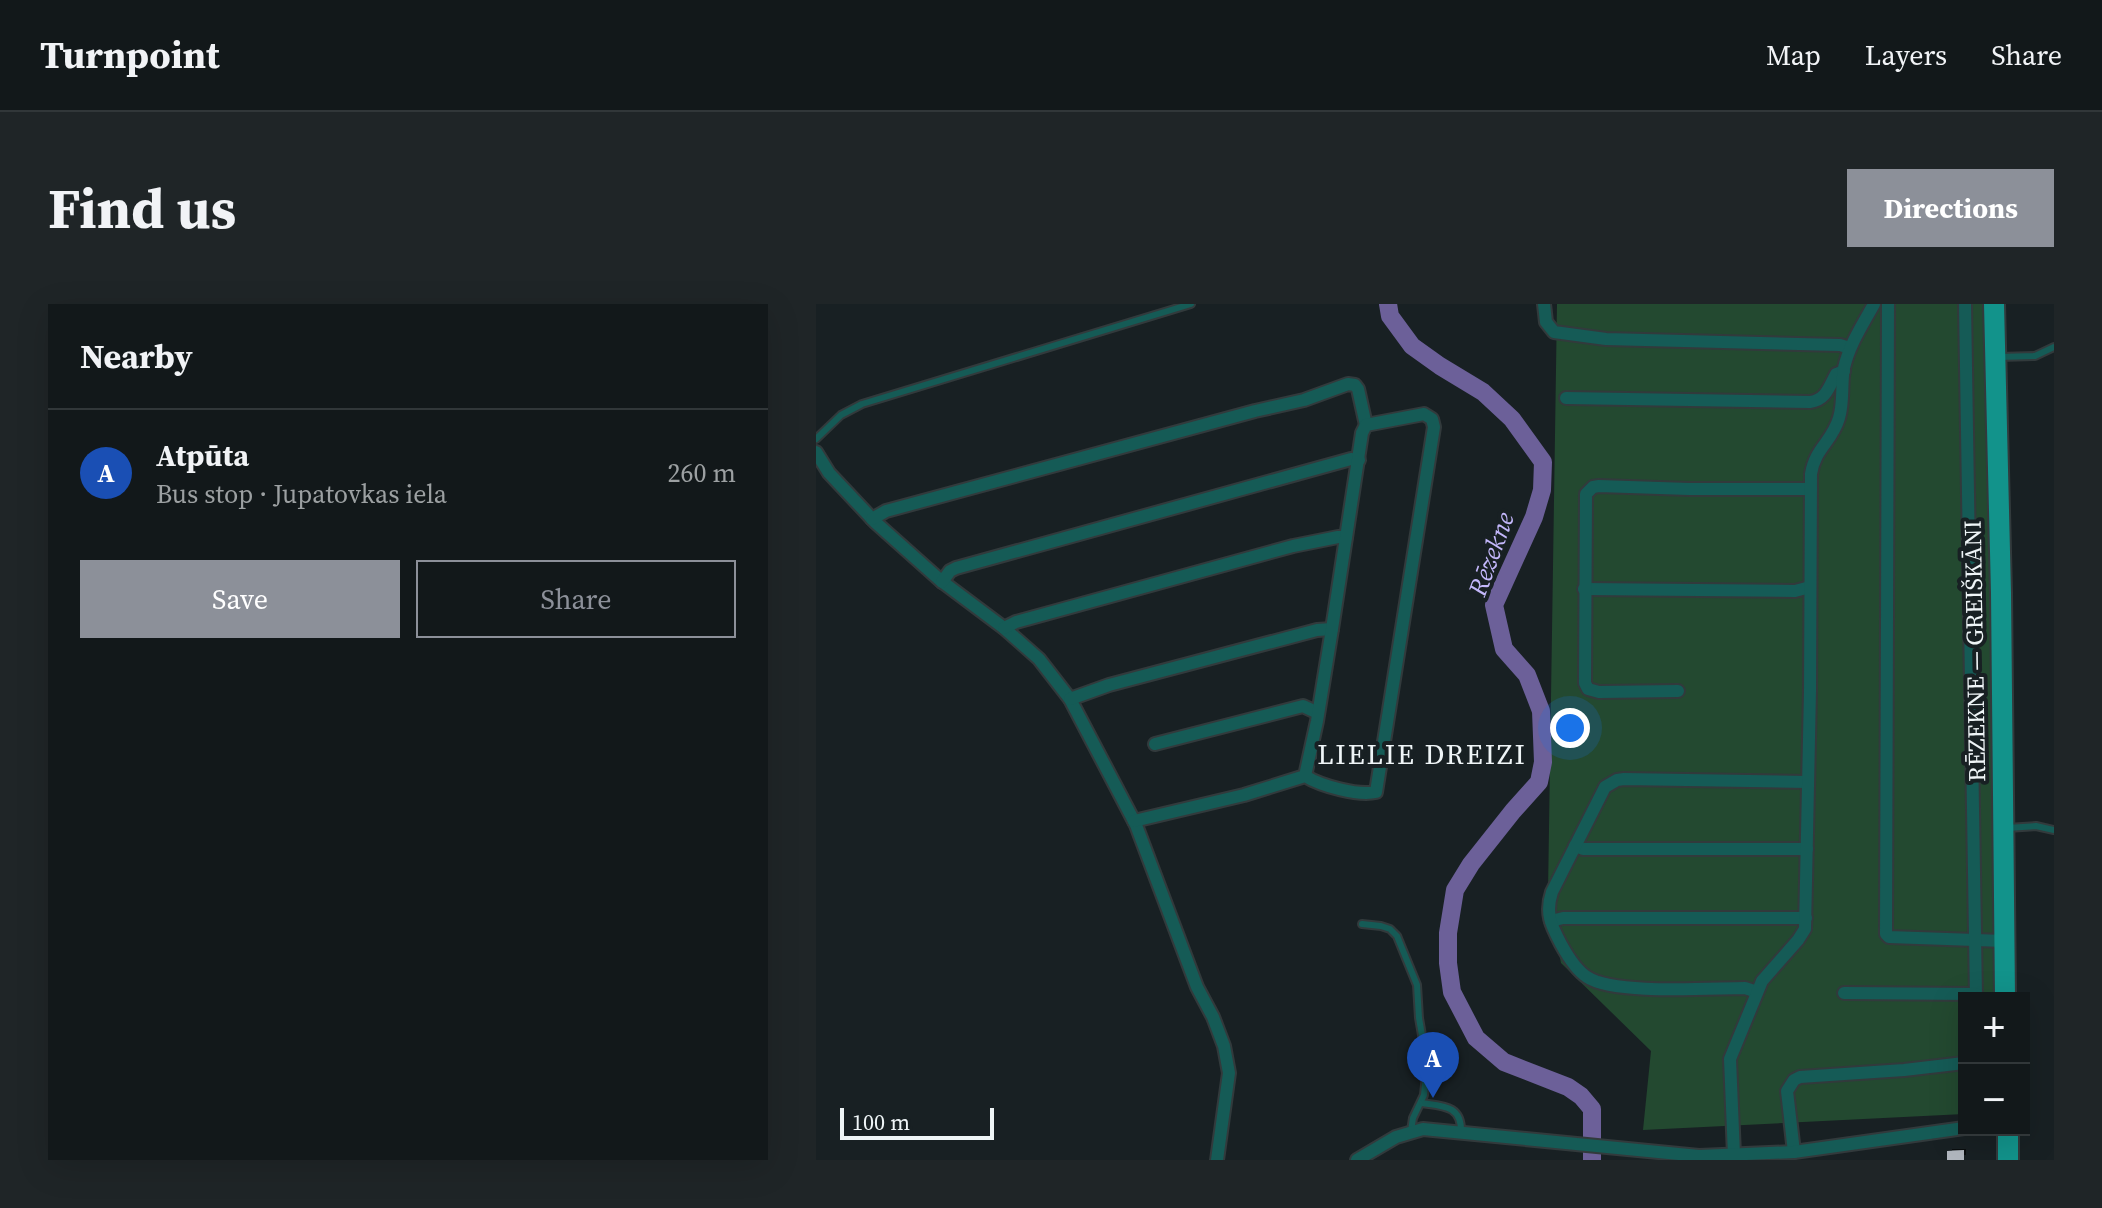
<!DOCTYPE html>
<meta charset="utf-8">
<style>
:root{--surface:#12181a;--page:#1f2527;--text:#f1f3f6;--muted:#9ca0a2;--line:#313739;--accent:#8c9099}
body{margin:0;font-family:"Source Serif 4",serif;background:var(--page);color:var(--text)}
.controls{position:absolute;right:24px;bottom:24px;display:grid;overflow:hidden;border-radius:0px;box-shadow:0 8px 32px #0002}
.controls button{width:72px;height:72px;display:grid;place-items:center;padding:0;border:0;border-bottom:2px solid var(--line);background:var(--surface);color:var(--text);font:40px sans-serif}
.scale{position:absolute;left:24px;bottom:20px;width:154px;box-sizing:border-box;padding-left:8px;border:4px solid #eff5f7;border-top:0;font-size:22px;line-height:28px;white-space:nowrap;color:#eff5f7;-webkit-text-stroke:6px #182023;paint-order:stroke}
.you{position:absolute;left:754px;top:424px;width:28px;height:28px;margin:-20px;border:6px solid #fff;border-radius:50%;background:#1a73e8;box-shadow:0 0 0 12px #1a73e833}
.badge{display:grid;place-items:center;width:52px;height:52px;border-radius:50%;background:var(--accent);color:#fff;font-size:26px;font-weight:700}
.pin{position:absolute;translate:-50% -66px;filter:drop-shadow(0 2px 4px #0008)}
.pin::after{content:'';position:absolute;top:42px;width:28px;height:24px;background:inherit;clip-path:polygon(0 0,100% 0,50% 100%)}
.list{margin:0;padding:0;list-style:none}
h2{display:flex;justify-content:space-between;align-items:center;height:104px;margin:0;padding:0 32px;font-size:34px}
h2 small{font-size:26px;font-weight:400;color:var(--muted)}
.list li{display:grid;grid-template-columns:52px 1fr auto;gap:24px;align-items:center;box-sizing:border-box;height:128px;padding:0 32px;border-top:2px solid var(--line)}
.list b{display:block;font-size:30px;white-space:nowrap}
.list p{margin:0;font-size:26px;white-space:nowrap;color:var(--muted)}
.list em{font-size:26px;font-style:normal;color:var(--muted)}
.actions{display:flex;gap:16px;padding:24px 32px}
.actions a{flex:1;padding:18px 0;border:2px solid var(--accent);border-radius:0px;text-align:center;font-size:28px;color:var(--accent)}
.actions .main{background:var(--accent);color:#fff}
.map{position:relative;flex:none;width:1238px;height:856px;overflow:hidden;border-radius:0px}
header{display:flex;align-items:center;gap:48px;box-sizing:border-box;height:112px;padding:0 40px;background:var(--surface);border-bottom:2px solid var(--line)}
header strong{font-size:38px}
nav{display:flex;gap:44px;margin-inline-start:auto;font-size:28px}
.intro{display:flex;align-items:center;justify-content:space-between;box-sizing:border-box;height:192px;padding:0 48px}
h1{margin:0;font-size:56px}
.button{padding:20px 36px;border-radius:0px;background:var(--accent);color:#fff;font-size:28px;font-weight:700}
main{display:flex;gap:48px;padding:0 48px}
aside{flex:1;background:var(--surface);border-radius:0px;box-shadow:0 8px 32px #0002}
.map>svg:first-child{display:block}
.green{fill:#234930}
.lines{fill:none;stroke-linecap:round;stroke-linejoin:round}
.river{stroke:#6c6099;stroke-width:18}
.building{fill:#b1b7bf;filter:url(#shadow)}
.lane-casing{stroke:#323a3c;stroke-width:10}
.street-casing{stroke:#323a3c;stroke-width:16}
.primary-casing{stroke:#323a3c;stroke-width:24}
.lane{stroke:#155b56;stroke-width:6}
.street{stroke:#155b56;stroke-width:12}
.primary{stroke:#12938b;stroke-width:20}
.labels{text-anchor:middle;stroke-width:8;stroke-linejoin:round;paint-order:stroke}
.street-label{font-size:24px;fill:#eff5f7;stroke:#182023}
.water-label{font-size:26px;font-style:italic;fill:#c3b7fa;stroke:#182023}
.quarter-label{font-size:28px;letter-spacing:2px;fill:#eff5f7;stroke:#182023}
</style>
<header>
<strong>Turnpoint</strong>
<nav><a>Map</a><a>Layers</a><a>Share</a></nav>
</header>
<div class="intro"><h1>Find us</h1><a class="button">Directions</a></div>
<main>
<aside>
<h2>Nearby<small></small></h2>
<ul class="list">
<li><span class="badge" style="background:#1a4fb4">A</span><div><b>Atpūta</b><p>Bus stop · Jupatovkas iela</p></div><em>260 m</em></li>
</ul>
<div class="actions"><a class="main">Save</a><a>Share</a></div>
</aside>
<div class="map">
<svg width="1238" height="856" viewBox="0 0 1238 856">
<defs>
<filter id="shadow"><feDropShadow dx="5" dy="-5" stdDeviation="0" flood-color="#0009"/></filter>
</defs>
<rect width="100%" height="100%" fill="#182023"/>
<polygon class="green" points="741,0 1170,0 1181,694 1148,694 1148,810 827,826 835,747 745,659 732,590"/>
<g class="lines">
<polyline class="river" points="572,0 574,12 596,42 624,62 667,88 696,115 727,158 726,186 718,213 678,301 688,345 711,371 725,407 727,458 723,478 697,507 655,560 639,586 632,629 632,659 636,688 660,734 688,758 752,783 765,792 776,805 776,856"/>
</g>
<polygon class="building" points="1148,846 1148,856 1131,856 1131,847"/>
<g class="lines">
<g class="lane-casing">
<g id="lane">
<polyline points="1183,53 1219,52 1238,43"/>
<polyline points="0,135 25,111 46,100 375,0"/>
<polyline points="1191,524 1220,522 1238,526"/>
<polyline points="546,620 565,622 574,625 581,632 601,681 603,714 611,760 608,791 597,814 595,827"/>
<path d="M 606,799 C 626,802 646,801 645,828"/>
</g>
</g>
<g class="street-casing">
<g id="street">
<polyline points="728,0 730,18 738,28 790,35 1024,41 1034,44"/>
<polyline points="1072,0 1070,630 1073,633 1188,637"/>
<polyline points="1149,0 1160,694"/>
<path d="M 750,94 L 994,98 C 1010,96 1013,83 1020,70 L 1028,67"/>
<polyline points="0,148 13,169 59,218 124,276 188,324 223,355 254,395 320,521 381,683 397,713 408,742 413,769 401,856"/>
<polyline points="56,215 70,207 439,107 488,96 532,80 539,81 542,85 550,121"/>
<polyline points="126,278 134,267 140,264 535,155 543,156"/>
<polyline points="768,285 979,287 994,283"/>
<polyline points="188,324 200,318 477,242 522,233 530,233"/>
<polyline points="862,387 783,388 772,385 769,379 770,190 777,183 783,182 873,185 995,185"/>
<polyline points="254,395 293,381 501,326 516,325"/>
<polyline points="339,440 487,402 502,409"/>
<path d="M 318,517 L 428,491 L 489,472 L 501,417 L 516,325 L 546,129 L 550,121 L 608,110 L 616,115 L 618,123 L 560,488 C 542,492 505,482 489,472"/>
<polyline points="759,542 767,545 991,545"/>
<polyline points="735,617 747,614 990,614"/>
<path d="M 941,688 L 929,684 C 894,684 798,691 771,673 C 760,666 751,651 745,640 C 735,621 729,609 736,588 L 789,483 L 801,476 L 808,475 L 992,478"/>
<polyline points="1028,689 1160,690"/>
<polyline points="978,848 971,787 978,776 984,773 1088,766 1148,759"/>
<path d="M 918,851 L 914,755 L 946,677 L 982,636 L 989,625 L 994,387 L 995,170 C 999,144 1016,138 1023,114 C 1028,98 1025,80 1028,64 C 1033,41 1047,20 1058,0"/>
<polyline points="541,856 580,833 607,825 883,852 978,848 1148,824"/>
</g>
</g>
<g class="primary-casing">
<g id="primary">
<polyline points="1178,0 1185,289 1189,694"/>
<polyline points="1192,826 1192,856"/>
</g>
</g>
<use href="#lane" class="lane"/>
<use href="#street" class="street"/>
<use href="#primary" class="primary"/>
</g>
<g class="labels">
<g class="street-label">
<text transform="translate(1159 347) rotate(-91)" y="8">RĒZEKNE — GREIŠKĀNI</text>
</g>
<g class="water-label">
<text transform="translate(675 250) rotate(-70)" y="9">Rēzekne</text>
</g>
<g class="quarter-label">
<text x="606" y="460">LIELIE DREIZI</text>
</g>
</g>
</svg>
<div class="controls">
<button>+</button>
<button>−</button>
</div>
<div class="scale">100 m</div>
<div class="you"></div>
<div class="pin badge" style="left:617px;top:794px;background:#1a4fb4">A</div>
</div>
</main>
